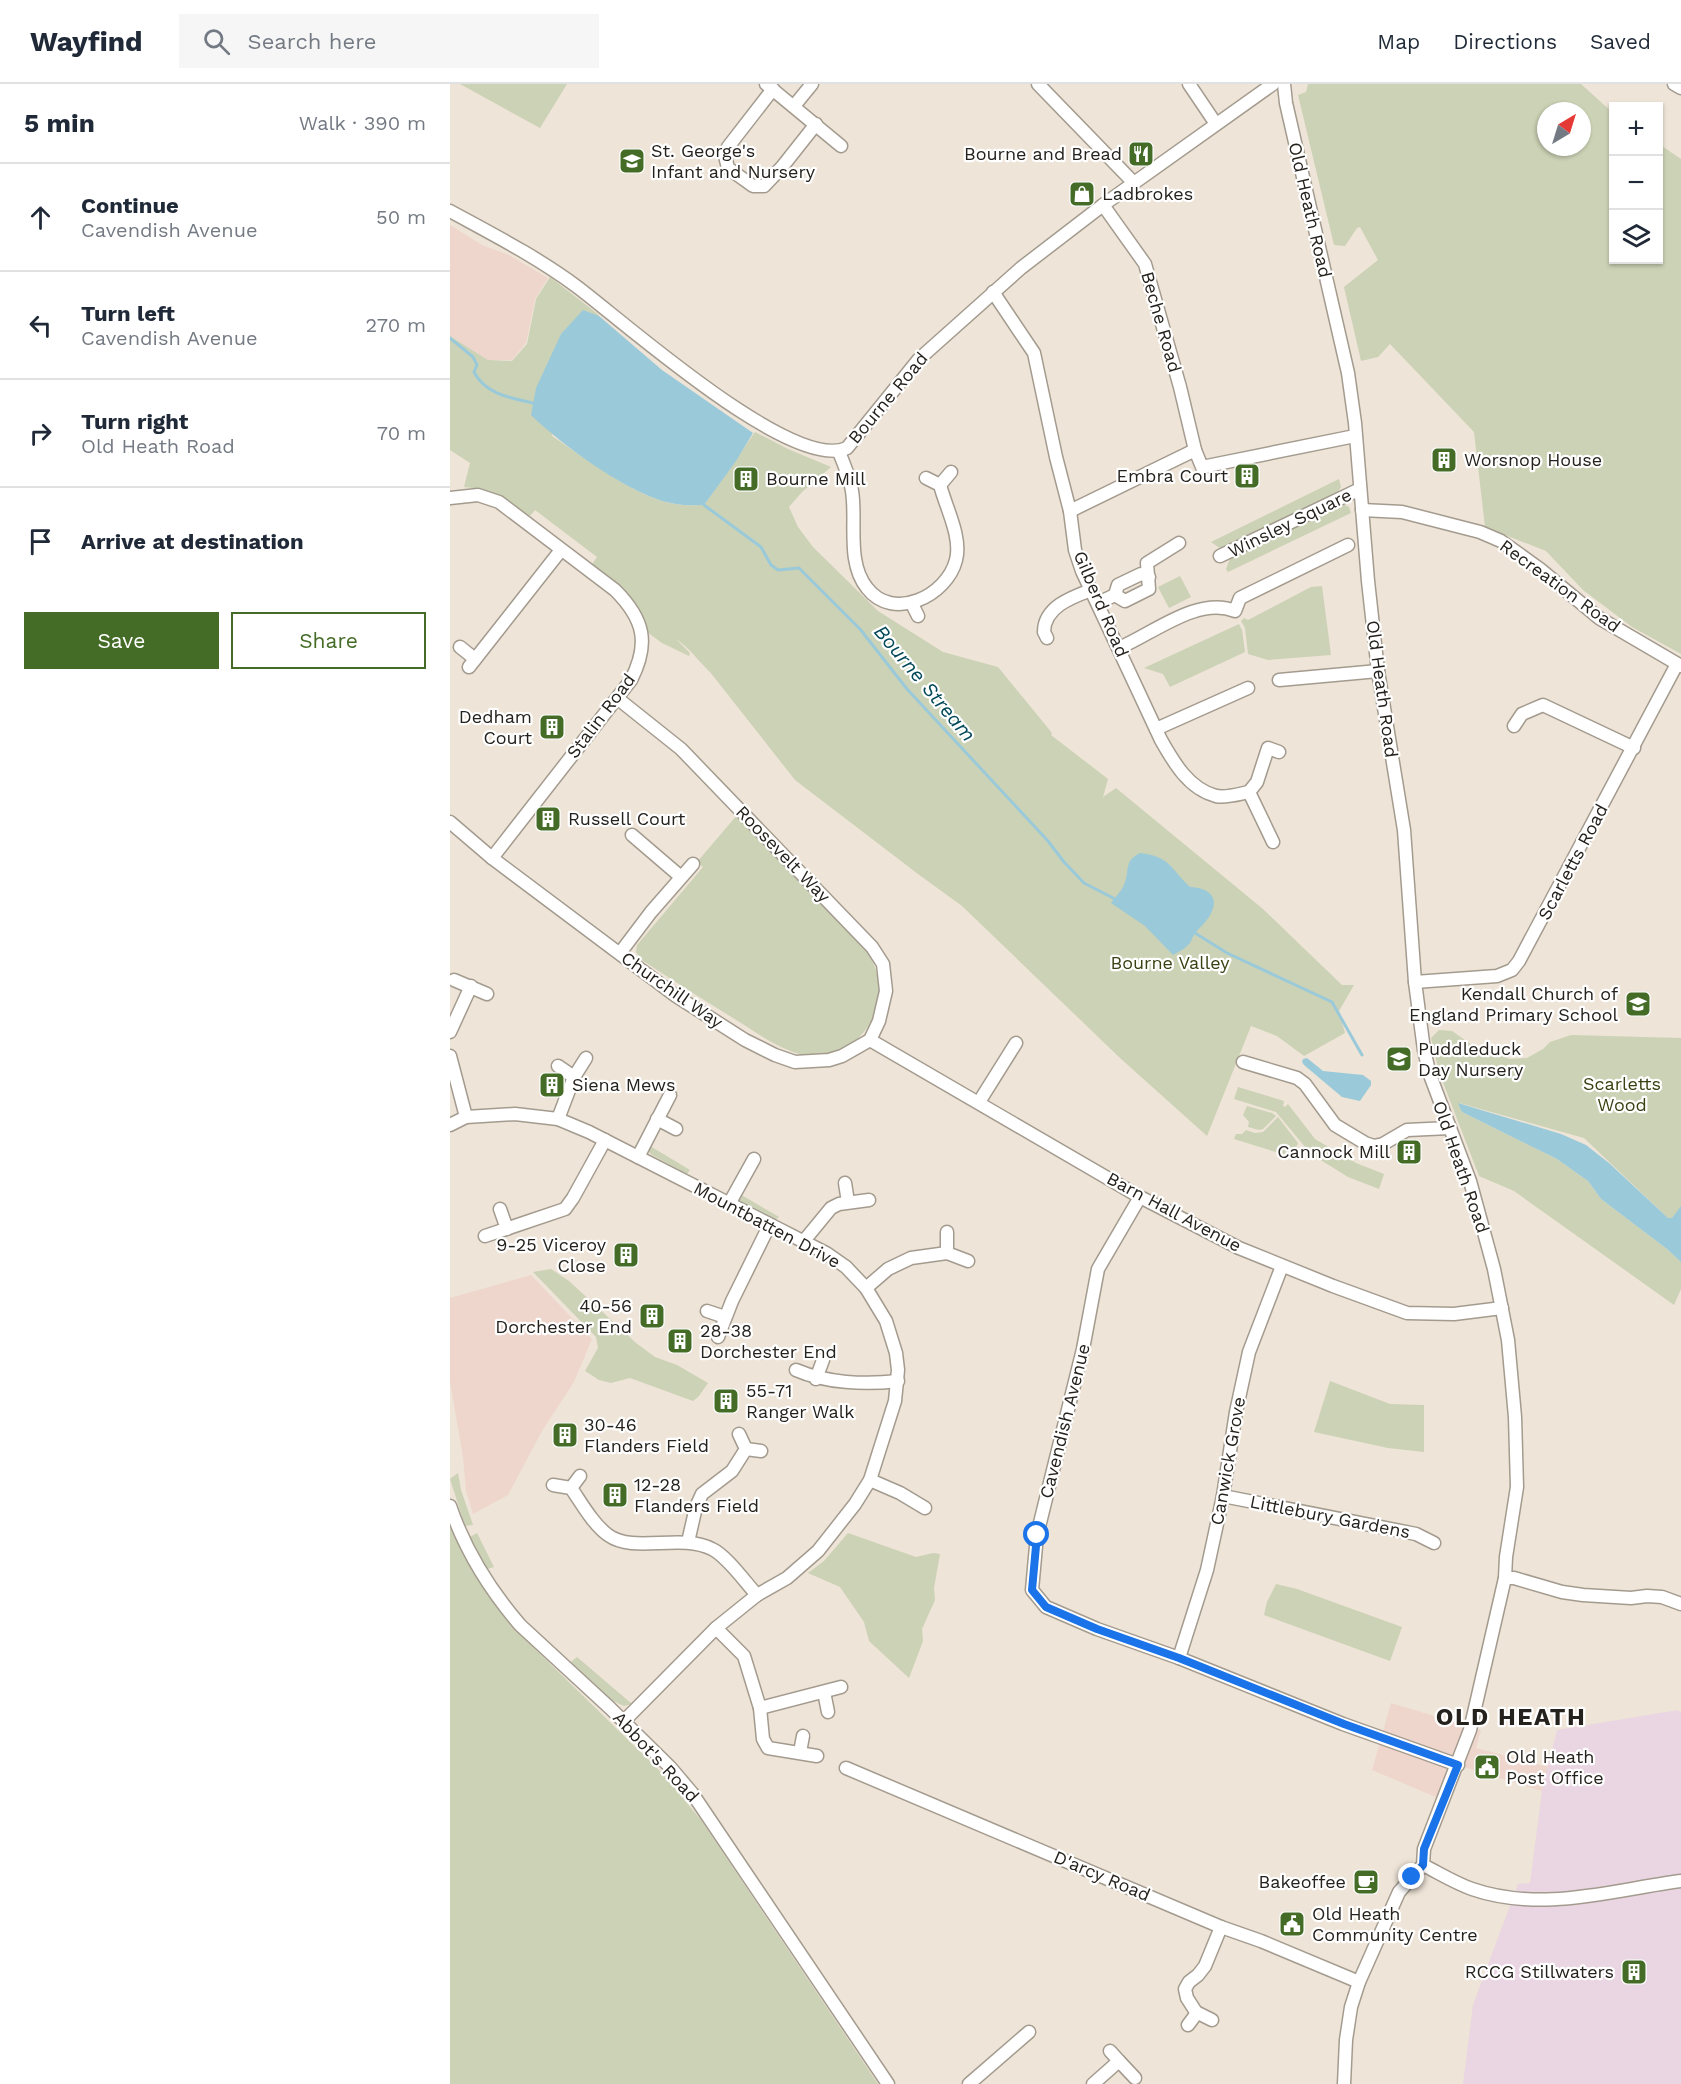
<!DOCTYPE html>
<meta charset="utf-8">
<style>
:root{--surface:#fff;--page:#f6f6f7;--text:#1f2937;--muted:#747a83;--line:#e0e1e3;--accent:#446c27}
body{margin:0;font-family:"Work Sans",sans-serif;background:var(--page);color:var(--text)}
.controls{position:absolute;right:18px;top:18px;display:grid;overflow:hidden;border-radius:0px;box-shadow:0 2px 4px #0004}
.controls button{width:54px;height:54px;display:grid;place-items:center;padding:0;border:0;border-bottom:2px solid var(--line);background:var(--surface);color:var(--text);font:30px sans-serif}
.compass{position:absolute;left:1087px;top:18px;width:54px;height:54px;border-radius:50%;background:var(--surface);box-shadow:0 2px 4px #0004;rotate:38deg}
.stop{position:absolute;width:18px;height:18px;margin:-14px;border:4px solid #1a73e8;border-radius:50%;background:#fff}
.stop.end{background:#1a73e8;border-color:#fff;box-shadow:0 2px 6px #0008}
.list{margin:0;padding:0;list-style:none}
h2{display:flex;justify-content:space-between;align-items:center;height:78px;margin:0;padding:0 24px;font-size:26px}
h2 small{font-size:20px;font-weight:400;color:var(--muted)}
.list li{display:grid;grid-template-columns:39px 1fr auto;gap:18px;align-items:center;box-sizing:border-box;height:108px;padding:0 24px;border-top:2px solid var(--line)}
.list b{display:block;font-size:22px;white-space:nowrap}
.list p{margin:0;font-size:20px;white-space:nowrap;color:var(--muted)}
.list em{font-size:20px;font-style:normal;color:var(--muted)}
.actions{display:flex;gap:12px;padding:18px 24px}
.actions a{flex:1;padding:14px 0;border:2px solid var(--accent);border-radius:0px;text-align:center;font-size:21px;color:var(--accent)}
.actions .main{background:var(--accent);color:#fff}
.icon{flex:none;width:33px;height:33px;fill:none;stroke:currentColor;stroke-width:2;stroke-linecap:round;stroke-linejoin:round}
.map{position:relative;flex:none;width:1231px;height:2000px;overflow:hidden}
header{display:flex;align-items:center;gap:36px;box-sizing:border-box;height:84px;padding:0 30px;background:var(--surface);border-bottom:2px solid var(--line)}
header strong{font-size:28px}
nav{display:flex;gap:33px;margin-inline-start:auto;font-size:21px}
.search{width:420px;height:54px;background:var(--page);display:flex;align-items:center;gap:15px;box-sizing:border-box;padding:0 21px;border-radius:0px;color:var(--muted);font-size:22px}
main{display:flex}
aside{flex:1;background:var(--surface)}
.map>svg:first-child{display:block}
.commercial{fill:#efd6cd}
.industrial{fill:#ead5e2}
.green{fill:#ccd2b5;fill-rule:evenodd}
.water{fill:#9acada}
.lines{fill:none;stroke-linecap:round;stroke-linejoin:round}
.stream{stroke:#9acada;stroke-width:3}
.minor-casing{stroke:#a49b8f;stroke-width:15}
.minor{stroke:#fff;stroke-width:12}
.route{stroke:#1a73e8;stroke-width:8}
.labels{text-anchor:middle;stroke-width:4.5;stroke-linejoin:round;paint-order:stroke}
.poi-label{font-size:18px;fill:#25211c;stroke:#fff;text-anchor:start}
.street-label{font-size:18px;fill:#25211c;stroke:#fff}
.park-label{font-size:18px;fill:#394011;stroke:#fff}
.water-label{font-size:20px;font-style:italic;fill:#03495b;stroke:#fff}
.district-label{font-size:24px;font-weight:bold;letter-spacing:1.5px;fill:#25211c;stroke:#fff}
</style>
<header>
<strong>Wayfind</strong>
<div class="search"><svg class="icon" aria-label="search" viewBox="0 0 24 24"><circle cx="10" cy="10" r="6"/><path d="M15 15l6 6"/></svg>Search here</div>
<nav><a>Map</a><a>Directions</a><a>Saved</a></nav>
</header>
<main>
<aside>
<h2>5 min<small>Walk · 390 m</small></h2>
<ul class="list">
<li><svg class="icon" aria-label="ahead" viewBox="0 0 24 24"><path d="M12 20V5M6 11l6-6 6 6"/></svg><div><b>Continue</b><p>Cavendish Avenue</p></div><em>50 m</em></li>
<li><svg class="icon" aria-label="left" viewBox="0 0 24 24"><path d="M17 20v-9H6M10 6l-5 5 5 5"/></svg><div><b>Turn left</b><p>Cavendish Avenue</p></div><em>270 m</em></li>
<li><svg class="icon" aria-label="right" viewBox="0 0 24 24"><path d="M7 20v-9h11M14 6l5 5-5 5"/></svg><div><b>Turn right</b><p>Old Heath Road</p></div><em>70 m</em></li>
<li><svg class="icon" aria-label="arrive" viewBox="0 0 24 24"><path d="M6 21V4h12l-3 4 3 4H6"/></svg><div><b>Arrive at destination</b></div></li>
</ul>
<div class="actions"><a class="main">Save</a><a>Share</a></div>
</aside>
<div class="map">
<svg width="1231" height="2000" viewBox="0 0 1231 2000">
<rect width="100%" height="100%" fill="#eee4d7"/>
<g class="commercial">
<polygon points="0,141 32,161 59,171 98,194 85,215 76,259 62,276 38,276 0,252"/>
<polygon points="81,1191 142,1255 124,1298 92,1347 58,1411 23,1430 16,1407 13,1373 0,1298 0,1214"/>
<polygon points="941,1619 1031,1646 1026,1664 1099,1683 1092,1707 1004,1680 988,1714 922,1686"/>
</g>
<polygon class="industrial" points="1228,1626 1231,1629 1231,2000 1013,2000 1023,1921 1068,1800 1080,1799 1092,1707 1107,1646"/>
<g class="green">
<polygon points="10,0 117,0 90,44"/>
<path d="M 858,0 L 1131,0 L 1163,29 L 1164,176 L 1208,176 L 1209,60 L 1231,75 L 1231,570 L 1182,543 L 1133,506 L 1096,467 L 1035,443 L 1024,348 L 940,260 L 928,273 L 911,277 L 894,203 L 928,176 L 910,143 L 907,144 L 895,162 L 884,161 L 848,11 L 856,8 ZM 1096,27 L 1132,27 L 1132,63 L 1096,63 Z"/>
<path d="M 100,193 L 149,231 L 102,352 C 135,374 186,414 225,420 C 234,422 245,421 254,421 L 305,348 L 338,365 L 381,383 L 352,408 L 339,423 L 348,443 L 363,463 L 428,527 L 493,568 L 548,583 L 602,649 L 601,651 L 658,695 L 653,713 L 666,704 L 813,825 L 892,901 L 904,901 L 889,927 L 895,949 L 854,972 L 827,952 L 801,942 L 757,1052 L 670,974 L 512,822 L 468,790 L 345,696 L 260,588 C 247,576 241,565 226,555 L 240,569 L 239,572 L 212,559 L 197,548 L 187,524 L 141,482 L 147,473 L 85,426 L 80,432 C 58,417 41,405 14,403 L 20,379 L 0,366 L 0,252 L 38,276 L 62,277 L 77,260 L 86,215 Z"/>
<polygon points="889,395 891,403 884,414 771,465 761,458"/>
<polygon points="889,418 899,423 901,429 778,488 776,485 781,472"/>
<polygon points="730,492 741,513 719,524 708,503"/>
<polygon points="872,502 881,571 818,576 798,570 795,544 791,537 794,534 798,536 861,503"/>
<polygon points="789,540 792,546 795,568 720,603 713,590 694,584"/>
<path d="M 288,730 L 412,860 C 429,883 434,906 423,933 C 414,954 389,974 366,973 C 334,970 309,950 283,934 C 252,915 221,895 190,875 L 186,868 L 187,861 L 253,783 L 247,778 Z"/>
<polygon points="989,946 1002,947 1025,963 1060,975 1077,974 1093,965 1100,958 1121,951 1231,954 1231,1123 1222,1134 1218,1134 1134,1054 1009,1019 1012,1028 1107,1075 1138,1097 1151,1115 1217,1165 1231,1178 1231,1205 1224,1221 1064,1107 1029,1092 989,988 981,954"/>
<polygon points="788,1003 834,1017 833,1022 835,1023 838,1020 865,1055 906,1079 934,1090 929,1105 898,1093 861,1070 826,1028 784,1015"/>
<polygon points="797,1022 822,1029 826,1032 813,1045 809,1046 798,1043 799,1038 793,1031"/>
<polygon points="828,1033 848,1059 842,1073 784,1055 786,1050 792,1050 796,1046 805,1049 813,1048"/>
<polygon points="200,1062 240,1086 237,1090 202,1071 198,1067"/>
<polygon points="288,1109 329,1133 325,1136 289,1118"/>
<polygon points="101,1185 119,1197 186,1259 205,1273 227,1281 258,1299 249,1312 243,1317 180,1294 161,1299 149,1296 135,1287 148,1264 146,1253 83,1188"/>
<polygon points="880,1297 940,1320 974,1321 974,1368 938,1364 864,1348"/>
<polygon points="8,1389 11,1406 23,1441 15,1442 0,1395"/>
<polygon points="0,1432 60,1538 85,1565 212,1689 251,1736 428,2000 0,2000"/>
<polygon points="27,1449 44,1483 37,1485 20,1453"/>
<polygon points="398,1449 466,1473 483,1469 490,1470 484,1504 485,1516 472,1545 473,1557 459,1594 419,1557 414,1538 390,1503 358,1489 374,1477"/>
<polygon points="826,1500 847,1505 952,1543 940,1577 814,1531 817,1518"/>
<polygon points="127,1573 182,1620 174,1622 161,1616 121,1578"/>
</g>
<g class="water">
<path d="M 133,226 L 149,232 L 212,286 L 303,349 L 286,377 L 254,421 C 245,421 235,422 226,420 C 183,414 112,361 81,331 L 86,304 L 111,250 Z"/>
<path d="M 690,769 C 721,773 720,784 740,803 C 760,804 771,814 759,833 C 755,839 750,843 746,848 C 743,851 742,857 739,860 C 735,865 728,868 723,871 L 695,842 L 661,819 C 665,814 670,808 673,803 C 681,788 672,778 690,769 Z"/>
<polygon points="857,974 873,987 913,991 921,997 921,1001 910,1017 892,1013 854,981 852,978 853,975"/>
<polygon points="1008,1019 1111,1050 1136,1061 1159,1079 1218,1134 1222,1134 1231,1122 1231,1178 1217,1165 1151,1115 1138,1097 1107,1075 1012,1028"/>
</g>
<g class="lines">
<g class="stream">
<path d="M 0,254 L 23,273 L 27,281 L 24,288 C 35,310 61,314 83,319"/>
<polyline points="254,421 311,463 321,481 328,486 349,484 410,545 457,605 598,757 614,778 634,799 665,815"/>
<polyline points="745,849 777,869 882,918 912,971"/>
</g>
<g class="minor-casing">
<g id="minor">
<polyline points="316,0 391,62"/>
<polyline points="588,0 684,99"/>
<polyline points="739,0 766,40"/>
<polyline points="834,0 836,19 898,289 905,339 918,497 928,587 954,746 965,898 974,966 980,991 1020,1097 1044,1185 1058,1256 1065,1333 1067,1403 1056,1473 1055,1494 1020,1646 974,1765 973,1781 949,1808 909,1898 901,1923 896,1956 894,2000"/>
<polyline points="1224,0 1231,4"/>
<polyline points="323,5 278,63 275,72 278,84 303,102 314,102 332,83 366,40"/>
<polyline points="344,22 362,0"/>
<polyline points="653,121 695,180 730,303 745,366"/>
<path d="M 0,127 C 42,150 87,173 126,202 C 172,236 342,389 397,364 L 469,275 L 571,184 L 653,121 L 823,0"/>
<path d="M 543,208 L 584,269 L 606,373 L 620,427 L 625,466 L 632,487 L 711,656 C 724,679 739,705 766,712 C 777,714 789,710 799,708 L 807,698 L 818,664 L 829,668"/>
<path d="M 389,368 C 394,380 400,394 402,407 C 407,437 396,478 417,504 C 443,538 497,512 506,476 C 512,453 496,424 490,401 L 476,394"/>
<polyline points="490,401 501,388"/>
<path d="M 0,414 L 28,411 L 49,418 L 165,506 C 194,535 200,559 181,596 L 42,774"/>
<polyline points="912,426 952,428 1030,448 1051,457 1090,485 1149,534 1231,582"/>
<polyline points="620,427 745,366 752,383 905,352"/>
<polyline points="770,472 910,405"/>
<polyline points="665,511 668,501 691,490 699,493"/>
<polyline points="648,519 665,511 675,517 699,505 697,479 729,459"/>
<polyline points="462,520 468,532"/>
<path d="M 597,554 L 594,548 C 594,523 622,513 641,506"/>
<polyline points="10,563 25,575"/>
<path d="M 669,564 C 704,549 748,512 785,527 L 790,514 L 898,461"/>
<polyline points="19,583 111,466"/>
<polyline points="829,596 928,587"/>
<polyline points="1064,642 1072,630 1093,621 1184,664"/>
<polyline points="706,645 798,604"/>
<polyline points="799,708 823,758"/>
<polyline points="0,738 42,774 226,912 295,956 325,971 345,978 379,976 392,972 420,956 429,937 436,907 433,880 422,863 231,665 167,614"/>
<polyline points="182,751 231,793"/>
<polyline points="170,869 201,828 243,780"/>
<polyline points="4,896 37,910"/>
<polyline points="965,898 1047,892 1062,886 1069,877 1227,580"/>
<polyline points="0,948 21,902"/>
<polyline points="420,956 690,1113 789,1164 883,1202 957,1229 1004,1230 1052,1224"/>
<polyline points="0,972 16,1033"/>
<polyline points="793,978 847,994 855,1000 885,1041 915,1059 924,1062 933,1060 957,1046 1000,1044"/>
<polyline points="108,982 124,993"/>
<polyline points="529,1018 566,959"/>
<polyline points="108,1035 124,993 136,974"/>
<polyline points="207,1035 226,1045"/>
<polyline points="0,1041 16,1033 65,1030 108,1035 139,1048 376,1169 396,1183 416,1204 436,1237 446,1269 448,1286 445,1317 420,1396 405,1420 368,1467 337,1494 307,1511 266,1544 174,1637"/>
<polyline points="188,1073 220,1011"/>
<polyline points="395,1099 398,1118"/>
<polyline points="690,1113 648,1185 633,1265 587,1451 582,1506 596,1523 647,1545 729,1574 893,1640 1008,1681"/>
<polyline points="279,1120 304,1075"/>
<polyline points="50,1125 57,1145"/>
<polyline points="497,1148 497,1169"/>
<polyline points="35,1152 115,1125 123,1114 155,1056"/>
<polyline points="353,1158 381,1124 389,1120 419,1116"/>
<polyline points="416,1204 438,1185 461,1174 497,1169 518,1177"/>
<polyline points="257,1227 275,1233"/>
<polyline points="268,1253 282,1217 319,1142"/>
<path d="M 346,1286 C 376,1299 415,1301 448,1297"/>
<polyline points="366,1295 373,1276"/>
<polyline points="296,1365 311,1367"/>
<polyline points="420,1396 450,1409 475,1424"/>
<path d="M 103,1401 L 121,1404 C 132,1420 143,1440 158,1451 C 184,1470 230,1449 262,1465 C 277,1472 295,1498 307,1511"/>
<polyline points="121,1404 130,1392"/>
<polyline points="773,1412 966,1450 984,1459"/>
<path d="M 0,1422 C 15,1466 40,1506 70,1541 L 160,1624 L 220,1683 L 242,1709 L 438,2000"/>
<polyline points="238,1458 246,1423 252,1410 282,1387 296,1365 289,1350"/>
<polyline points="1055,1494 1064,1494 1112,1508 1133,1511 1181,1514 1197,1512 1212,1513 1231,1520"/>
<polyline points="266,1544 294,1572 310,1624 391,1603"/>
<polyline points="729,1574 757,1486 773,1412 786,1328 799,1268 832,1182"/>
<polyline points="374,1608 378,1628"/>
<polyline points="310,1624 313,1655 318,1664 367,1672"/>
<polyline points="350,1668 353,1652"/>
<polyline points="396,1684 771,1843 811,1857 909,1898"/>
<path d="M 973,1781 C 989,1789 1005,1799 1022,1805 C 1092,1829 1162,1806 1231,1797"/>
<polyline points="762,1936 746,1928 737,1914 735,1905 739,1898 748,1891 755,1882 771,1843"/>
<polyline points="738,1941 747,1929 746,1928"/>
<polyline points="660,1967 669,1977"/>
<polyline points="519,2000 579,1948"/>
<polyline points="643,2000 669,1977 685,1994"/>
</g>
</g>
<use href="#minor" class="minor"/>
</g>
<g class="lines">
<polyline class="route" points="587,1451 582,1506 596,1523 647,1545 729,1574 894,1640 1008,1681 974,1765 973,1781 962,1793"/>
</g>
<defs>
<g id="restaurant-square" transform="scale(1.35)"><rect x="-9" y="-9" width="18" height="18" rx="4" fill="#446c27" stroke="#fff"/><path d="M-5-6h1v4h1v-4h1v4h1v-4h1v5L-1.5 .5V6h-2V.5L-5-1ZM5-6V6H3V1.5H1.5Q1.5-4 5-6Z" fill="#fff"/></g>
<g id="school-square" transform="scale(1.35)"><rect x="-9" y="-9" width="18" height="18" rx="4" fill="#446c27" stroke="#fff"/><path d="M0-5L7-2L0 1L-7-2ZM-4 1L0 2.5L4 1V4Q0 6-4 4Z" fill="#fff"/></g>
<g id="shop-square" transform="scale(1.35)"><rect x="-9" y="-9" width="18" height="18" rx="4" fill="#446c27" stroke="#fff"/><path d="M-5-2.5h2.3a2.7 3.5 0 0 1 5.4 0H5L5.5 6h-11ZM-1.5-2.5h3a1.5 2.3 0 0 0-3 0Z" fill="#fff"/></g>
<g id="building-square" transform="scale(1.35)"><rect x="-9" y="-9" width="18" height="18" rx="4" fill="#446c27" stroke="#fff"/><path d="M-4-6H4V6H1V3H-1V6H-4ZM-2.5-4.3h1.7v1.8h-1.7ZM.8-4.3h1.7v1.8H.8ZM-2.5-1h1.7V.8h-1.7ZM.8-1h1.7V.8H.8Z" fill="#fff"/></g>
<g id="civic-square" transform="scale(1.35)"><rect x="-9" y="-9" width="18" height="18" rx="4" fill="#446c27" stroke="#fff"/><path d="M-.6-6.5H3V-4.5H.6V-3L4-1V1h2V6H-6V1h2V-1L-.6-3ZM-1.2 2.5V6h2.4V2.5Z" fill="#fff"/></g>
<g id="cafe-square" transform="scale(1.35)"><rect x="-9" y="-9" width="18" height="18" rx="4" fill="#446c27" stroke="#fff"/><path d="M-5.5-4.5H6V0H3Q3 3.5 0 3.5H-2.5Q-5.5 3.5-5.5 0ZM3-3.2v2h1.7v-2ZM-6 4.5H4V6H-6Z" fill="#fff"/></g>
</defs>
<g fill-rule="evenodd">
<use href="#restaurant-square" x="691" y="70"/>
<use href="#school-square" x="182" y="77"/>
<use href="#shop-square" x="632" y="110"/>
<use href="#building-square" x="994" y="376"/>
<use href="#building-square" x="797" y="392"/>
<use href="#building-square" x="296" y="395"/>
<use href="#building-square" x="102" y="643"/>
<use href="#building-square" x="98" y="735"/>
<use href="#school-square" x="1188" y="920"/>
<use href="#school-square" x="949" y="975"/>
<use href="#building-square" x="102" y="1001"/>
<use href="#building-square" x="959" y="1068"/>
<use href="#building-square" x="176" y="1171"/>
<use href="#building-square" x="202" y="1232"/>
<use href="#building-square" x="230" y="1257"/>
<use href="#building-square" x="276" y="1317"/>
<use href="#building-square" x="115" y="1351"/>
<use href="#building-square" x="165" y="1411"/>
<use href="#civic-square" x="1037" y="1683"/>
<use href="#cafe-square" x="916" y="1798"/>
<use href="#civic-square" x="842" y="1840"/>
<use href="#building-square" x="1184" y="1888"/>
</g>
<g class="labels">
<g class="poi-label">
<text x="201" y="73">St. George's<tspan x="201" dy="21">Infant and Nursery</tspan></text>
<text x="672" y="76" text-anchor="end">Bourne and Bread</text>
<text x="652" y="116">Ladbrokes</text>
<text x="1014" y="382">Worsnop House</text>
<text x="778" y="398" text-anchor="end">Embra Court</text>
<text x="316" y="401">Bourne Mill</text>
<text x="82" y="639" text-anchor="end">Dedham<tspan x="82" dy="21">Court</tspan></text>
<text x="118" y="741">Russell Court</text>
<text x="1168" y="916" text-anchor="end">Kendall Church of<tspan x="1168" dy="21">England Primary School</tspan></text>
<text x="968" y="971">Puddleduck<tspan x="968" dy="21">Day Nursery</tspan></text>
<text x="122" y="1007">Siena Mews</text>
<text x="940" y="1074" text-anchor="end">Cannock Mill</text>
<text x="156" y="1167" text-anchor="end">9-25 Viceroy<tspan x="156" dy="21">Close</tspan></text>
<text x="182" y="1228" text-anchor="end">40-56<tspan x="182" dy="21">Dorchester End</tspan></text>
<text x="250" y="1253">28-38<tspan x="250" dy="21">Dorchester End</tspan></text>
<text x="296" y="1313">55-71<tspan x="296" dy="21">Ranger Walk</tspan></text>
<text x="134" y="1347">30-46<tspan x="134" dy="21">Flanders Field</tspan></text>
<text x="184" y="1407">12-28<tspan x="184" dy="21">Flanders Field</tspan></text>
<text x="1056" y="1679">Old Heath<tspan x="1056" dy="21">Post Office</tspan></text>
<text x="896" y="1804" text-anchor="end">Bakeoffee</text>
<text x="862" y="1836">Old Heath<tspan x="862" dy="21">Community Centre</tspan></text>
<text x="1164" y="1894" text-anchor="end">RCCG Stillwaters</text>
</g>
<g class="street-label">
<text transform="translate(860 126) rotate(77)" y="6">Old Heath Road</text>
<text transform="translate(711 238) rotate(74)" y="6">Beche Road</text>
<text transform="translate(438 314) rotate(-50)" y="6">Bourne Road</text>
<text transform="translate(840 439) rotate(-26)" y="6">Winsley Square</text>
<text transform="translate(1110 502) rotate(36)" y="6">Recreation Road</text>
<text transform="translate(651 520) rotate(67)" y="6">Gilberd Road</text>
<text transform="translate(932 605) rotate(82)" y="6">Old Heath Road</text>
<text transform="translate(151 632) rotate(-53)" y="6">Stalin Road</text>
<text transform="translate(333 770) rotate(46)" y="6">Roosevelt Way</text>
<text transform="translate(1123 778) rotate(-62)" y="6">Scarletts Road</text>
<text transform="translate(222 906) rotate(35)" y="6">Churchill Way</text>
<text transform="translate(1011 1083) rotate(71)" y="6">Old Heath Road</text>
<text transform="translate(724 1128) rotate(28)" y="6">Barn Hall Avenue</text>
<text transform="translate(317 1141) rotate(28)" y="6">Mountbatten Drive</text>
<text transform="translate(615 1337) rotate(-76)" y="6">Cavendish Avenue</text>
<text transform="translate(778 1377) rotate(-80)" y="6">Canwick Grove</text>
<text transform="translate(880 1433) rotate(11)" y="6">Littlebury Gardens</text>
<text transform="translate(206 1673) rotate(47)" y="6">Abbot's Road</text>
<text transform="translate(652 1792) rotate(23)" y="6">D'arcy Road</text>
</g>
<g class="park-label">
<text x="720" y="885">Bourne Valley</text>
<text x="1172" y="1006">Scarletts<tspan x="1172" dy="21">Wood</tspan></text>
</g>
<g class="water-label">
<text transform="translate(475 599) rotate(50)" y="7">Bourne Stream</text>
</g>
<g class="district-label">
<text x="1061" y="1641">OLD HEATH</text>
</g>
</g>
</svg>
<div class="controls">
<button>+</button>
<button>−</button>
<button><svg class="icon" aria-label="layers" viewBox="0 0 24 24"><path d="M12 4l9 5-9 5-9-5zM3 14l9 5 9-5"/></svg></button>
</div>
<svg class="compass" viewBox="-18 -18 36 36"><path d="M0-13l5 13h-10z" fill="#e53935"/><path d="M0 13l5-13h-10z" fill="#747a83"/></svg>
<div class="stop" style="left:587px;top:1451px"></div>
<div class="stop end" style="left:962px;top:1793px"></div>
</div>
</main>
